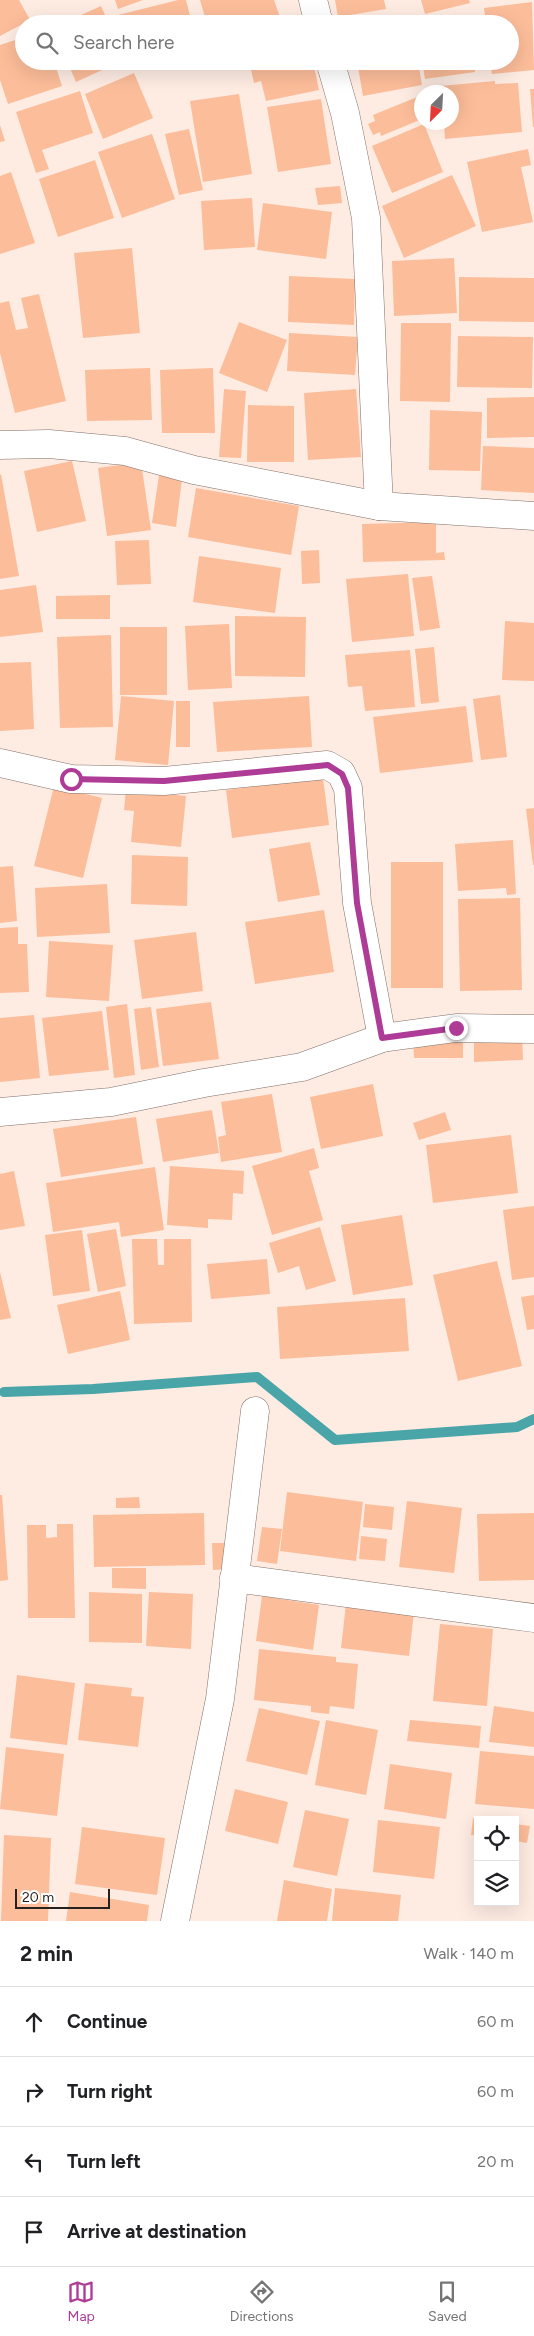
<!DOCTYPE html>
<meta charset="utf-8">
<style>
:root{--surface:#fff;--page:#f6f6f6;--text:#202124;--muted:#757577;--line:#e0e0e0;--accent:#ae3b95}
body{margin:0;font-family:Figtree,sans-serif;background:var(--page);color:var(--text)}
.controls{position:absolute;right:15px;bottom:15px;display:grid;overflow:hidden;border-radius:0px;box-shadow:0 5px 20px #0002}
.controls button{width:45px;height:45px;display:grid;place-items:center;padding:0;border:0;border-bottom:1px solid var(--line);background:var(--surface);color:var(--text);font:25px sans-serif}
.compass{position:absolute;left:414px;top:85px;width:45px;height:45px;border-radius:50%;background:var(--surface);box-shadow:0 5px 20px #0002;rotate:204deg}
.scale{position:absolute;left:15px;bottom:12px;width:95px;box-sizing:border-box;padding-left:5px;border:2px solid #27211e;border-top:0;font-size:14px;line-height:18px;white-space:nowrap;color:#27211e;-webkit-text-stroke:4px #fff;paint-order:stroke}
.stop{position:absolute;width:15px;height:15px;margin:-11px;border:4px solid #ae3b95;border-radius:50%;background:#fff}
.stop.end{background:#ae3b95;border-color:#fff;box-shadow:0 1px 5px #0008}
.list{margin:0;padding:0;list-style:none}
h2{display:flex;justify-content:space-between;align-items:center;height:65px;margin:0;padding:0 20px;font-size:21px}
h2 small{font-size:16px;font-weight:400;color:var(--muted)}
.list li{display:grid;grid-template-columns:32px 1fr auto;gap:15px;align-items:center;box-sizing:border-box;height:70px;padding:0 20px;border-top:1px solid var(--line)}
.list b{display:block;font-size:19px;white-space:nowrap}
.list em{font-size:16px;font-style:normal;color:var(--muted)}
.icon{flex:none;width:28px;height:28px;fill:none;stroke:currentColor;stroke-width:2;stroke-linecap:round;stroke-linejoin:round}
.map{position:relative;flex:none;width:534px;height:1921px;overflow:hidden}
.search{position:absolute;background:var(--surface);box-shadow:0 5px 20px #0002;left:15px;right:15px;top:15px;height:55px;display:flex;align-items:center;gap:12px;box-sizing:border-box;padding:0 18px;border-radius:28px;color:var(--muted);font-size:19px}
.sheet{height:345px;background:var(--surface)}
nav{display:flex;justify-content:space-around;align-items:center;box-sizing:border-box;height:70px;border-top:1px solid var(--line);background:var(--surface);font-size:14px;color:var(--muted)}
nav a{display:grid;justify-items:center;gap:2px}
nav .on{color:var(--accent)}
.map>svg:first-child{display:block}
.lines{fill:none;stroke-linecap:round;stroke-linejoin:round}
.stream{stroke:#49a5a8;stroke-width:10}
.building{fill:#fcbd9a}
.minor-casing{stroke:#807069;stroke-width:29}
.minor{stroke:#fff;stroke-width:28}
.route{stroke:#ae3b95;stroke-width:6}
</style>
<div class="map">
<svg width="534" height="1921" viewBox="0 0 534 1921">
<rect width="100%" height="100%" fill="#feece3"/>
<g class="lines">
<polyline class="stream" points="4,1392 93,1389 257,1377 335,1440 517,1427 534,1419"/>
</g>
<g class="building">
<polygon points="0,0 19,0 30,20 0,36"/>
<polygon points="115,0 143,0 118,9"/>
<polygon points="178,0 186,0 192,24 120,24 118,15"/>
<polygon points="200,0 274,0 281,20 269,24 207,24"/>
<polygon points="335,0 384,0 386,9 338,17"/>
<polygon points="421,0 469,0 470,3 425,14"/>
<polygon points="532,2 534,70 492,74 490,61 510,61 510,24 486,24 484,8"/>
<polygon points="101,6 109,24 61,24"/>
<polygon points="468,15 469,24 418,24 417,20"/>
<polygon points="24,37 24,61 54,61 62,86 8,104 0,80 0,45"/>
<polygon points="67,61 122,61 76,82"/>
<polygon points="249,61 313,61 319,90 266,101 261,81 254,83"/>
<polygon points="357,61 418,61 422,85 363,96"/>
<polygon points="422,61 474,61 475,72 425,79"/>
<polygon points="134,73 153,118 103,139 85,94"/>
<polygon points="495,81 495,84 518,83 522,132 445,139 444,122 452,122 452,92 441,92 440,86"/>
<polygon points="530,89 534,89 534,127 533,127"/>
<polygon points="80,91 93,133 42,150 49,169 36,173 16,112"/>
<polygon points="239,94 252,174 203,182 190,101"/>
<polygon points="422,95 422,119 381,136 380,132 373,135 368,124 375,121 373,115"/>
<polygon points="321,99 331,164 278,172 267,107"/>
<polygon points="424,124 443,172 392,193 372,146"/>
<polygon points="0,125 5,141 0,142"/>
<polygon points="189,129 203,190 179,195 165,134"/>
<polygon points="152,134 175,199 122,218 98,152"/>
<polygon points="528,149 531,165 521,167 533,222 482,232 467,162"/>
<polygon points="95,160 114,218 58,237 39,179"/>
<polygon points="11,172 35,243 0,254 0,176"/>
<polygon points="452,175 476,226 404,258 382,206"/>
<polygon points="340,186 342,203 318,205 315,188"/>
<polygon points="252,198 255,247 204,250 201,201"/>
<polygon points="263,203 332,212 326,259 257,250"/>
<polygon points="132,248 140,333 83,338 74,253"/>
<polygon points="454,258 457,313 394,316 392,261"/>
<polygon points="289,276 355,279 354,325 288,322"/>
<polygon points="459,277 534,278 534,322 459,321"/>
<polygon points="39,294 66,401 15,413 0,353 0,303 9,301 16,330 28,328 21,298"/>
<polygon points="239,322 287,340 267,392 219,373"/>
<polygon points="401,323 451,323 450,402 400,401"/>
<polygon points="289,333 358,337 355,375 287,371"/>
<polygon points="458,336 533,337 532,388 457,387"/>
<polygon points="150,368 152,420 87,421 85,370"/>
<polygon points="213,368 215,433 162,433 160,370"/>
<polygon points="224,389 246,391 241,458 219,457"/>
<polygon points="356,389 361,457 308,460 304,393"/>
<polygon points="534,397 534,437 487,438 487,398"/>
<polygon points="248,405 294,406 294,462 247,462"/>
<polygon points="430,410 482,412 480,471 429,470"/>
<polygon points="483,446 534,448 534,493 481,490"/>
<polygon points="72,461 86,521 37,532 24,471"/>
<polygon points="141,462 151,530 107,536 98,468"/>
<polygon points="1,474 19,576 0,579 0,475"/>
<polygon points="159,475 182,479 176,527 152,523"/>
<polygon points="196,488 299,506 291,555 188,537"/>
<polygon points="436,522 436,553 444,552 445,560 363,562 362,524"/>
<polygon points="149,540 151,584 117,585 115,541"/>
<polygon points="319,550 320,583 302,584 301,551"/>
<polygon points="199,556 281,568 275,613 193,602"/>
<polygon points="408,574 414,636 352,642 346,579"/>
<polygon points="432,576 440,628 420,631 412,578"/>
<polygon points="36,585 43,632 0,637 0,590"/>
<polygon points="110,595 110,619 56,619 56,596"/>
<polygon points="235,616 306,617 305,677 235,676"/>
<polygon points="505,621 534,623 534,681 502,680"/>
<polygon points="229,624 232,688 188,690 185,626"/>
<rect x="120" y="627" width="47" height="68"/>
<polygon points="111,635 113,727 60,728 57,637"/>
<polygon points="434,647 439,702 421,704 415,649"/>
<polygon points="410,650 415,707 365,711 362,686 348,687 345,655"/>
<polygon points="31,662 34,729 0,731 0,663"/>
<polygon points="500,695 507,757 481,760 473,699"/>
<polygon points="121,696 174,701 168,765 115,760"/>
<polygon points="309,696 312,747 217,752 213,702"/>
<rect x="176" y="701" width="14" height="46"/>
<polygon points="466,706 473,762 380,773 373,717"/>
<polygon points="323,778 329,825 232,838 226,790"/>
<polygon points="54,786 102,798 83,878 34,866"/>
<polygon points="126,790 186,796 181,847 131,842 134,811 124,810"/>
<polygon points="534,808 534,865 533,865 526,809"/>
<polygon points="513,840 516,894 507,895 506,888 458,891 455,844"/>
<polygon points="310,842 320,895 278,902 269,849"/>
<polygon points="132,855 188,857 187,906 131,904"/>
<rect x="391" y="862" width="52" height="126"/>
<polygon points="13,866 17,921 0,923 0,867"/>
<polygon points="107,884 110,933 37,937 35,888"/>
<polygon points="520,898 522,990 460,991 458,899"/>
<polygon points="324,910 334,972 255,984 245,922"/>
<polygon points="18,927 18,944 27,944 29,992 0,993 0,928"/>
<polygon points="196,932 203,991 142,999 134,940"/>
<polygon points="49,941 113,945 109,1001 46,997"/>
<polygon points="211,1002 219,1059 163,1066 156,1009"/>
<polygon points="127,1004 135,1075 114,1078 106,1007"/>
<polygon points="151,1007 159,1067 141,1070 134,1009"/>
<polygon points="102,1011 109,1070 49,1076 42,1018"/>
<polygon points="34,1015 40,1078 0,1082 0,1018"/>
<polygon points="522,1032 523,1060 474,1062 474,1034"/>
<polygon points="413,1035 463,1035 463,1058 414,1058"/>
<polygon points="373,1084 383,1136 321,1149 310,1097"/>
<polygon points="272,1094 282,1152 221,1162 218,1137 226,1135 221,1102"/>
<polygon points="212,1110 219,1153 163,1162 156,1119"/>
<polygon points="445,1112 451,1130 419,1140 413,1123"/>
<polygon points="136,1117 143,1164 61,1177 53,1129"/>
<polygon points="511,1135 518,1193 433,1203 426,1145"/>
<polygon points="314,1148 319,1168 309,1171 323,1220 272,1235 252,1166"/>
<polygon points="170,1166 244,1171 243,1194 233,1193 232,1220 208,1219 208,1228 167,1225"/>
<polygon points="155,1167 164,1230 121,1237 119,1222 53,1232 46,1183"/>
<polygon points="14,1171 25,1226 0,1230 0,1174"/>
<polygon points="534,1206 534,1277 512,1280 503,1210"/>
<polygon points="402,1215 413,1285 353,1295 341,1225"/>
<polygon points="320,1227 336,1281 306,1290 299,1266 278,1273 269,1243"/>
<polygon points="116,1229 126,1286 98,1292 87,1234"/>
<polygon points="82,1230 90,1291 53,1296 45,1235"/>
<polygon points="132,1239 157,1239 158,1265 164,1265 164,1239 191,1239 192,1322 134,1324"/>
<polygon points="267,1259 270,1294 211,1299 207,1264"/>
<polygon points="497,1261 522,1366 458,1381 433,1275"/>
<polygon points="0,1272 11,1318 0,1320"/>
<polygon points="120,1291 130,1340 68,1354 57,1305"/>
<polygon points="534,1295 534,1329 527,1330 521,1297"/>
<polygon points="405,1298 409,1351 280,1359 277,1307"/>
<polygon points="287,1492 363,1502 356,1561 280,1551"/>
<polygon points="0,1495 2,1495 8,1580 0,1581"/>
<polygon points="139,1497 140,1508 116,1508 116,1498"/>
<polygon points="407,1501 462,1508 454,1573 399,1567"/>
<polygon points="365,1504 394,1507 392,1530 363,1527"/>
<polygon points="204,1513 205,1565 94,1567 93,1515"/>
<polygon points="534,1513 534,1580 479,1581 477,1514"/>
<polygon points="57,1524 73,1524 75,1618 28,1618 27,1525 46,1525 46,1538 57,1537"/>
<polygon points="262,1527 282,1529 277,1564 257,1561"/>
<polygon points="361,1536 387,1539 385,1561 359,1559"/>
<polygon points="212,1543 231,1543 232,1569 213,1570"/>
<polygon points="112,1568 146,1568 146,1589 112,1588"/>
<polygon points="89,1592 142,1594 142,1643 89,1642"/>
<polygon points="149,1592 193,1594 191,1649 146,1646"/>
<polygon points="262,1596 319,1605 313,1650 256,1641"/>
<polygon points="346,1604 414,1612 409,1656 341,1648"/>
<polygon points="440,1624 493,1629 487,1706 433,1701"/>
<polygon points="259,1649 336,1657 336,1662 358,1664 354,1709 330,1706 329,1714 311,1712 311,1706 254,1700"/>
<polygon points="17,1675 75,1683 67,1745 10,1738"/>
<polygon points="85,1683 132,1688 131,1696 144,1697 138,1747 78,1740"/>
<polygon points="494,1706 534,1712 534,1747 489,1742"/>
<polygon points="259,1708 320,1721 307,1775 246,1761"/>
<polygon points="326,1720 378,1730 366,1795 315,1785"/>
<polygon points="410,1720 481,1726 479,1748 407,1741"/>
<polygon points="6,1747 64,1754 57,1816 0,1809"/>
<polygon points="480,1751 534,1756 534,1809 475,1804"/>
<polygon points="390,1764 452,1773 446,1819 384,1809"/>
<polygon points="235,1789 288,1802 278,1844 225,1831"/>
<polygon points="305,1810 349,1819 337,1876 293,1867"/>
<polygon points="473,1818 478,1819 478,1836 471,1835"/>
<polygon points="378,1820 440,1827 434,1879 373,1872"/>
<polygon points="515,1824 530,1826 527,1843 515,1841"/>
<polygon points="82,1827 165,1838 157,1895 75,1884"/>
<polygon points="4,1835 51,1838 48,1921 1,1921"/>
<polygon points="284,1880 332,1889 327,1921 277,1921"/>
<polygon points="335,1888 401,1895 398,1921 332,1921"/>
<polygon points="70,1892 149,1905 147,1921 66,1921"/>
</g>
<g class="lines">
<g class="minor-casing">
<g id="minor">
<polyline points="313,0 319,24"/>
<polyline points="330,61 345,113 366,218 379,506"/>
<polyline points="0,445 49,444 125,451 194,470 379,506 534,516"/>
<polyline points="0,763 71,779 164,781 327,765 341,773 348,788 357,903 382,1038"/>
<polyline points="0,1112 111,1102 204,1083 302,1067 382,1038 456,1028 534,1029"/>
<polyline points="234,1578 534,1618"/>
<polyline points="175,1921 220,1699 255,1411"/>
</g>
</g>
<use href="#minor" class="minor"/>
</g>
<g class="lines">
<polyline class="route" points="71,779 164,781 328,765 342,774 348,788 357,903 382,1038 456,1028"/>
</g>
</svg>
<div class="controls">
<button><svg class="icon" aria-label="locate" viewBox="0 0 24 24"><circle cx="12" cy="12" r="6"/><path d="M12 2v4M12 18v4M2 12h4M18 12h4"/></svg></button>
<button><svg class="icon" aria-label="layers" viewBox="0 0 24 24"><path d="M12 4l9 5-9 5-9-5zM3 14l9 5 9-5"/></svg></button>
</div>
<svg class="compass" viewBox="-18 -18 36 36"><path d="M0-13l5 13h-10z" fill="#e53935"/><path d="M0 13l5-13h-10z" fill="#757577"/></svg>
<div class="scale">20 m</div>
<div class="stop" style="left:71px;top:779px"></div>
<div class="stop end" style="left:456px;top:1028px"></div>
<div class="search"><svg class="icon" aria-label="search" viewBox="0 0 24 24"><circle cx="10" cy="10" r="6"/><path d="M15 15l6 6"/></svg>Search here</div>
</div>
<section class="sheet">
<h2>2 min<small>Walk · 140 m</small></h2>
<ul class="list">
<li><svg class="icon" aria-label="ahead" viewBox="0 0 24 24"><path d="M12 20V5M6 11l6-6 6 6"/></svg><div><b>Continue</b></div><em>60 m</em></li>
<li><svg class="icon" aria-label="right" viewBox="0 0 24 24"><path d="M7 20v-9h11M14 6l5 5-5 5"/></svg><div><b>Turn right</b></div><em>60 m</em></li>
<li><svg class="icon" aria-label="left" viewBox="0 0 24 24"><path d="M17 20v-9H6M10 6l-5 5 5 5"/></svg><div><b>Turn left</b></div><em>20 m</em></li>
<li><svg class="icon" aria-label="arrive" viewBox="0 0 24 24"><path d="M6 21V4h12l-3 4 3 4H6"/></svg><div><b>Arrive at destination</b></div></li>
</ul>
</section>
<nav>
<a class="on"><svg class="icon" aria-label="map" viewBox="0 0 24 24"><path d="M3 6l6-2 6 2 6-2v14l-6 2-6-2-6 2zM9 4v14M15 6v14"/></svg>Map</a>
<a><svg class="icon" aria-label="directions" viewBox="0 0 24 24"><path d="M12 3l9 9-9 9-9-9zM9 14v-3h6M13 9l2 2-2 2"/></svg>Directions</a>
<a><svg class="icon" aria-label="saved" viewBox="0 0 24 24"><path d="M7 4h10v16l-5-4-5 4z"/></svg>Saved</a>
</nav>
